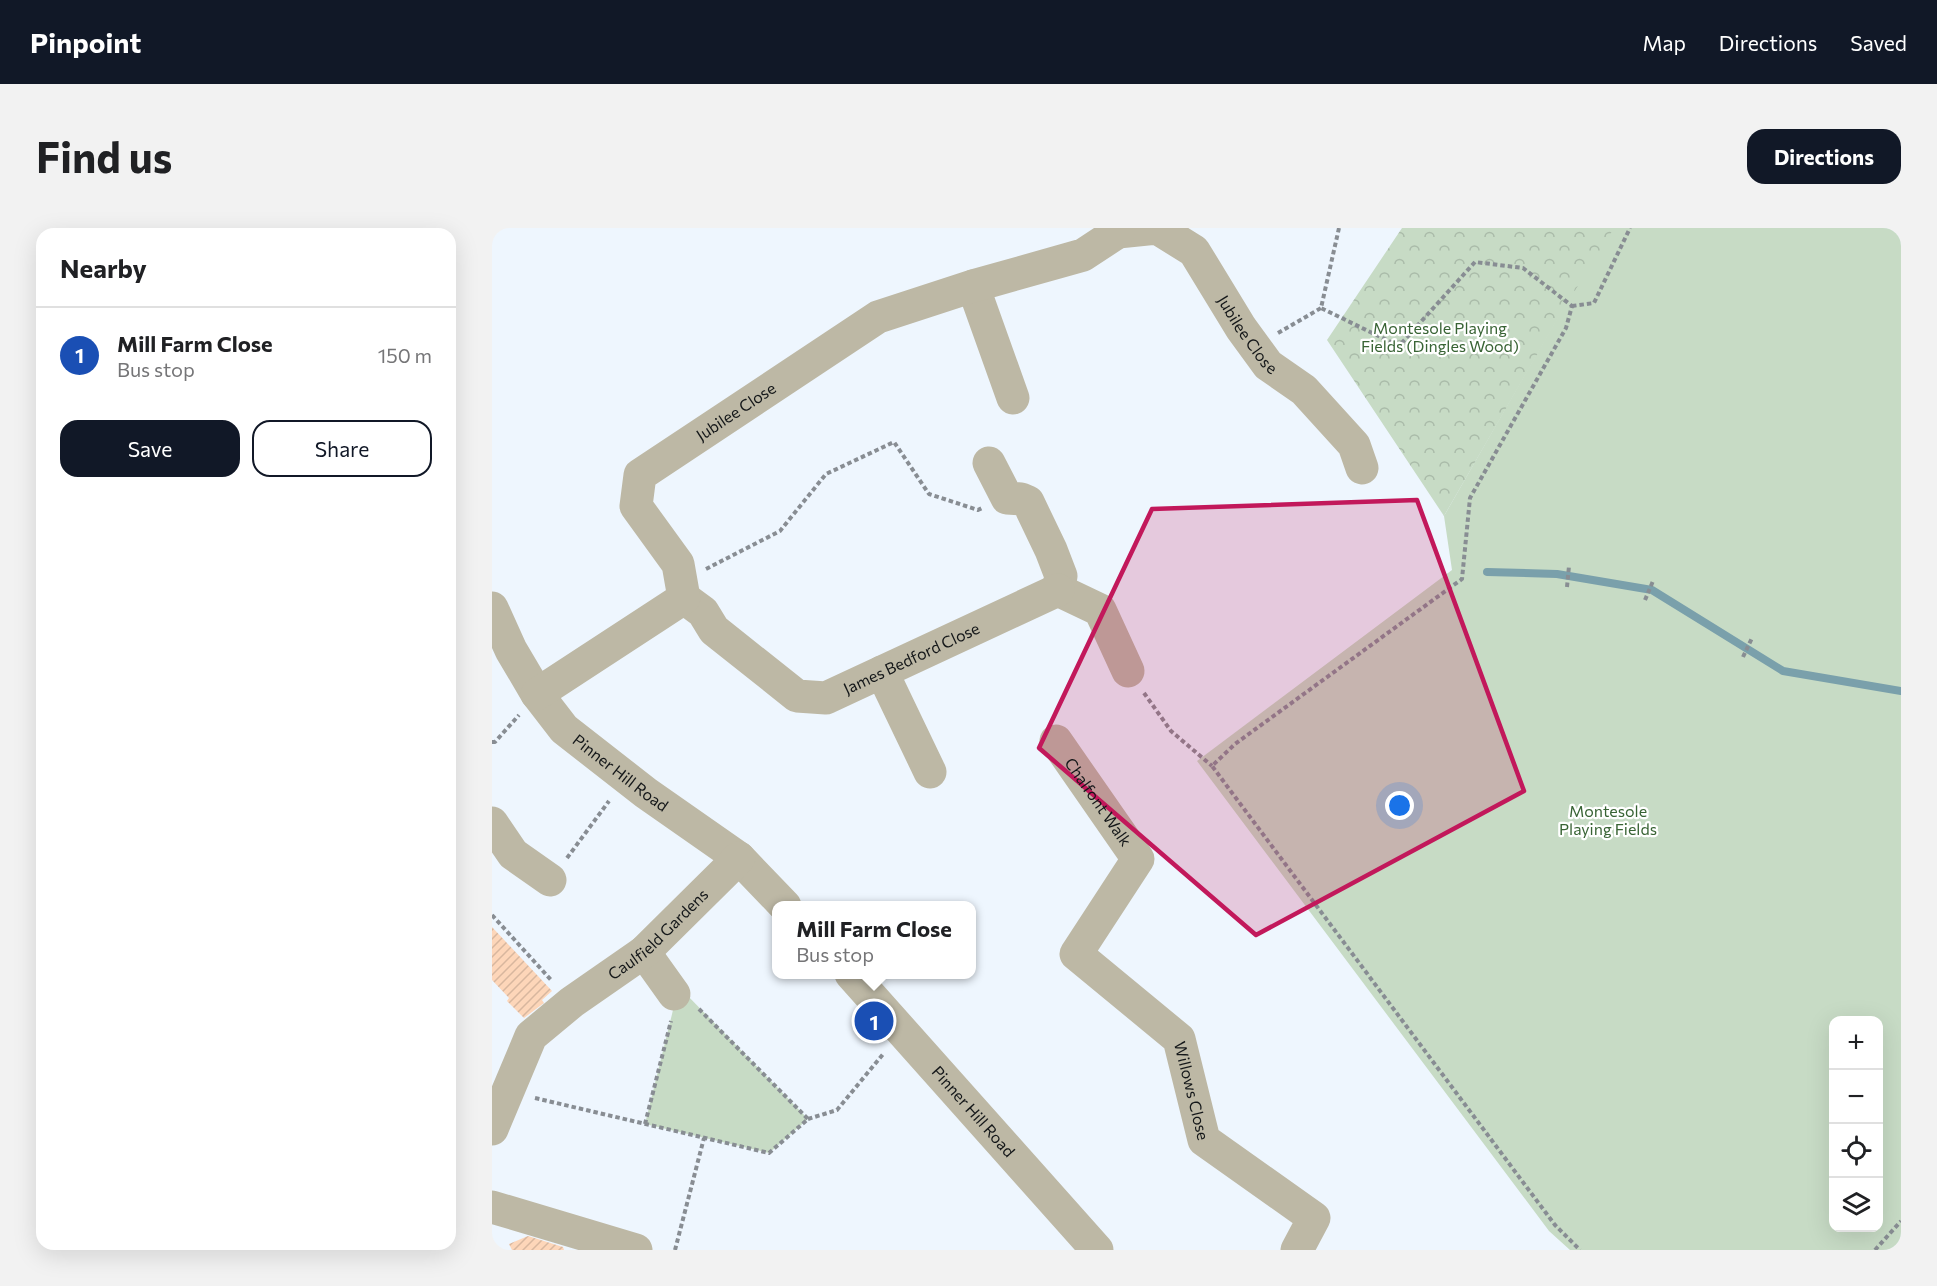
<!DOCTYPE html>
<meta charset="utf-8">
<style>
:root{--surface:#fff;--page:#f2f2f2;--text:#202124;--muted:#757577;--line:#e0e0e0;--accent:#111827}
body{margin:0;font-family:Commissioner,sans-serif;background:var(--page);color:var(--text)}
.controls{position:absolute;right:18px;bottom:18px;display:grid;overflow:hidden;border-radius:12px;box-shadow:0 6px 24px #0002}
.controls button{width:54px;height:54px;display:grid;place-items:center;padding:0;border:0;border-bottom:2px solid var(--line);background:var(--surface);color:var(--text);font:30px sans-serif}
.you{position:absolute;left:908px;top:578px;width:21px;height:21px;margin:-15px;border:4px solid #fff;border-radius:50%;background:#1a73e8;box-shadow:0 0 0 9px #1a73e833}
.badge{display:grid;place-items:center;width:39px;height:39px;border-radius:50%;background:var(--accent);color:#fff;font-size:20px;font-weight:700}
.pin{position:absolute;translate:-50% -50%;border:3px solid #fff;box-shadow:0 2px 6px #0006}
.popup{position:absolute;left:280px;top:673px;width:204px;height:78px;box-sizing:border-box;display:grid;place-content:center;border-radius:12px;background:var(--surface);filter:drop-shadow(0 2px 4px #0005);font-size:20px;white-space:nowrap;color:var(--muted)}
.popup b{font-size:22px;color:var(--text)}
.popup::after{content:'';position:absolute;left:50%;top:100%;margin-left:-12px;border:12px solid transparent;border-top-color:var(--surface)}
.list{margin:0;padding:0;list-style:none}
h2{display:flex;justify-content:space-between;align-items:center;height:78px;margin:0;padding:0 24px;font-size:26px}
h2 small{font-size:20px;font-weight:400;color:var(--muted)}
.list li{display:grid;grid-template-columns:39px 1fr auto;gap:18px;align-items:center;box-sizing:border-box;height:96px;padding:0 24px;border-top:2px solid var(--line)}
.list b{display:block;font-size:22px;white-space:nowrap}
.list p{margin:0;font-size:20px;white-space:nowrap;color:var(--muted)}
.list em{font-size:20px;font-style:normal;color:var(--muted)}
.actions{display:flex;gap:12px;padding:18px 24px}
.actions a{flex:1;padding:14px 0;border:2px solid var(--accent);border-radius:18px;text-align:center;font-size:21px;color:var(--accent)}
.actions .main{background:var(--accent);color:#fff}
.icon{flex:none;width:33px;height:33px;fill:none;stroke:currentColor;stroke-width:2;stroke-linecap:round;stroke-linejoin:round}
.map{position:relative;flex:none;width:1409px;height:1022px;overflow:hidden;border-radius:18px}
header{display:flex;align-items:center;gap:36px;box-sizing:border-box;height:84px;padding:0 30px;background:var(--accent);color:#fff}
header strong{font-size:28px}
nav{display:flex;gap:33px;margin-inline-start:auto;font-size:21px}
.intro{display:flex;align-items:center;justify-content:space-between;box-sizing:border-box;height:144px;padding:0 36px}
h1{margin:0;font-size:42px}
.button{padding:15px 27px;border-radius:18px;background:var(--accent);color:#fff;font-size:21px;font-weight:700}
main{display:flex;gap:36px;padding:0 36px}
aside{flex:1;background:var(--surface);border-radius:18px;box-shadow:0 6px 24px #0002}
.map>svg:first-child{display:block}
.green{fill:#c7dbc5;fill-rule:evenodd}
.forest{fill:url(#forest-crowns)}
.lines{fill:none;stroke-linecap:round;stroke-linejoin:round}
.stream{stroke:#7aa0ab;stroke-width:8}
.building{fill:url(#building-hatch)}
.path{stroke:#888d93;stroke-width:4;stroke-dasharray:4.5 3;stroke-linecap:butt}
.minor{stroke:#bdb8a5;stroke-width:33}
.marked{fill:#c2185b;fill-opacity:0.2;stroke:#c2185b;stroke-width:4.5;stroke-linejoin:round}
.labels{text-anchor:middle;stroke-width:4.5;stroke-linejoin:round;paint-order:stroke}
.park-label{font-size:16px;fill:#386334;stroke:#fff}
.street-label{font-size:16px;fill:#141719;stroke:#fff}
</style>
<header>
<strong>Pinpoint</strong>
<nav><a>Map</a><a>Directions</a><a>Saved</a></nav>
</header>
<div class="intro"><h1>Find us</h1><a class="button">Directions</a></div>
<main>
<aside>
<h2>Nearby<small></small></h2>
<ul class="list">
<li><span class="badge" style="background:#1a4fb4">1</span><div><b>Mill Farm Close</b><p>Bus stop</p></div><em>150 m</em></li>
</ul>
<div class="actions"><a class="main">Save</a><a>Share</a></div>
</aside>
<div class="map">
<svg width="1409" height="1022" viewBox="0 0 1409 1022">
<defs>
<pattern id="forest-crowns" width="20" height="18" patternUnits="userSpaceOnUse" patternTransform="scale(1.5)"><rect width="20" height="18" fill="#c7dbc5"/><path d="M2 6a3 3 0 1 1 6 0M12 15a3 3 0 1 1 6 0" fill="none" stroke="#aabba9"/></pattern>
<pattern id="building-hatch" width="6" height="6" patternUnits="userSpaceOnUse" patternTransform="scale(1.5)"><rect width="6" height="6" fill="#fdd6b9"/><path d="M-1 1l2-2M0 6l6-6M5 7l2-2" fill="none" stroke="#d8b79e"/></pattern>
</defs>
<rect width="100%" height="100%" fill="#eef6fe"/>
<g class="green">
<path d="M 1117,0 L 1409,0 L 1409,1022 L 1078,1022 L 1057,1003 L 705,533 L 960,342 L 952,288 ZM 1342,792 L 1386,792 L 1386,1000 L 1342,1000 Z"/>
<polygon points="192,764 316,891 277,925 153,896 182,778"/>
</g>
<polygon class="forest" points="910,0 1122,0 1069,85 952,288 835,112"/>
<g class="lines">
<polyline class="stream" points="995,344 1065,346 1160,362 1291,443 1409,463"/>
</g>
<g class="building">
<polygon points="0,699 60,763 50,772 52,775 32,790 15,773 17,770 0,752"/>
<polygon points="36,1008 71,1019 72,1022 20,1022 17,1016"/>
</g>
<g class="lines">
<g class="path">
<polyline points="847,0 829,80 907,118 983,34 1031,40 1080,78 1074,100 978,270 970,351 743,516 720,538 1063,997 1088,1022"/>
<polyline points="1080,78 1102,75 1138,0"/>
<polyline points="786,105 829,80"/>
<polyline points="214,341 288,303 334,246 402,214 437,266 486,282 490,280"/>
<polyline points="1075,359 1077,338"/>
<polyline points="1153,372 1161,353"/>
<polyline points="1251,429 1260,410"/>
<polyline points="652,465 679,503 720,538"/>
<polyline points="0,514 3,514 27,487"/>
<polyline points="75,630 117,573"/>
<polyline points="0,687 60,753"/>
<polyline points="43,870 277,925 316,891 206,780"/>
<polyline points="316,891 345,882 392,825"/>
<polyline points="153,896 179,793"/>
<polyline points="183,1022 212,910"/>
<polyline points="1383,1022 1409,993"/>
</g>
<g class="minor">
<path id="s1" d="M 626,4 L 665,0 L 702,23 L 749,100 L 776,137 L 812,162 L 862,217 L 870,240"/>
<polyline points="481,58 521,170"/>
<polyline points="497,235 515,270 529,271 536,274 559,322 569,348 566,362"/>
<polyline points="566,362 608,382 636,443"/>
<path id="s2" d="M 192,370 L 211,384 L 222,402 L 305,468 L 334,470 L 566,362"/>
<path id="s3" d="M 0,380 L 19,422 L 45,466 L 72,501 L 154,565 L 247,630 L 293,678"/>
<polyline points="390,444 438,544"/>
<path id="s4" d="M 45,466 L 192,370 L 186,336 L 144,278 L 148,247 L 386,89 L 481,58 L 591,27 L 626,4 L 624,0"/>
<path id="s5" d="M 564,513 L 646,631 L 584,726 L 687,811 L 712,912 L 822,990 L 805,1022"/>
<polyline points="0,595 21,626 58,652"/>
<polyline points="152,724 182,766"/>
<path id="s6" d="M 359,746 L 605,1022"/>
<path id="s7" d="M 0,901 L 39,808 L 80,774 L 152,724 L 247,630"/>
<polyline points="0,979 144,1022"/>
</g>
</g>
<path class="marked" d="M 925,272 L 1032,563 L 764,707 L 547,520 L 660,281 Z"/>
<g class="labels">
<g class="park-label">
<text x="948" y="106">Montesole Playing<tspan x="948" dy="18">Fields (Dingles Wood)</tspan></text>
<text x="1116" y="589">Montesole<tspan x="1116" dy="18">Playing Fields</tspan></text>
</g>
<g class="street-label">
<text dy="6" stroke="none"><textPath href="#s1" startOffset="182">Jubilee Close</textPath></text>
<text dy="6" stroke="none"><textPath href="#s4" startOffset="428">Jubilee Close</textPath></text>
<text dy="6" stroke="none"><textPath href="#s2" startOffset="274">James Bedford Close</textPath></text>
<text dy="6" stroke="none"><textPath href="#s3" startOffset="213">Pinner Hill Road</textPath></text>
<text dy="6" stroke="none"><textPath href="#s5" startOffset="74">Chalfont Walk</textPath></text>
<text dy="6" stroke="none"><textPath href="#s7" startOffset="264">Caulfield Gardens</textPath></text>
<text dy="6" stroke="none"><textPath href="#s5" startOffset="444">Willows Close</textPath></text>
<text dy="6" stroke="none"><textPath href="#s6" startOffset="184">Pinner Hill Road</textPath></text>
</g>
</g>
</svg>
<div class="controls">
<button>+</button>
<button>−</button>
<button><svg class="icon" aria-label="locate" viewBox="0 0 24 24"><circle cx="12" cy="12" r="6"/><path d="M12 2v4M12 18v4M2 12h4M18 12h4"/></svg></button>
<button><svg class="icon" aria-label="layers" viewBox="0 0 24 24"><path d="M12 4l9 5-9 5-9-5zM3 14l9 5 9-5"/></svg></button>
</div>
<div class="you"></div>
<div class="pin badge" style="left:382px;top:793px;background:#1a4fb4">1</div>
<div class="popup"><b>Mill Farm Close</b>Bus stop</div>
</div>
</main>
